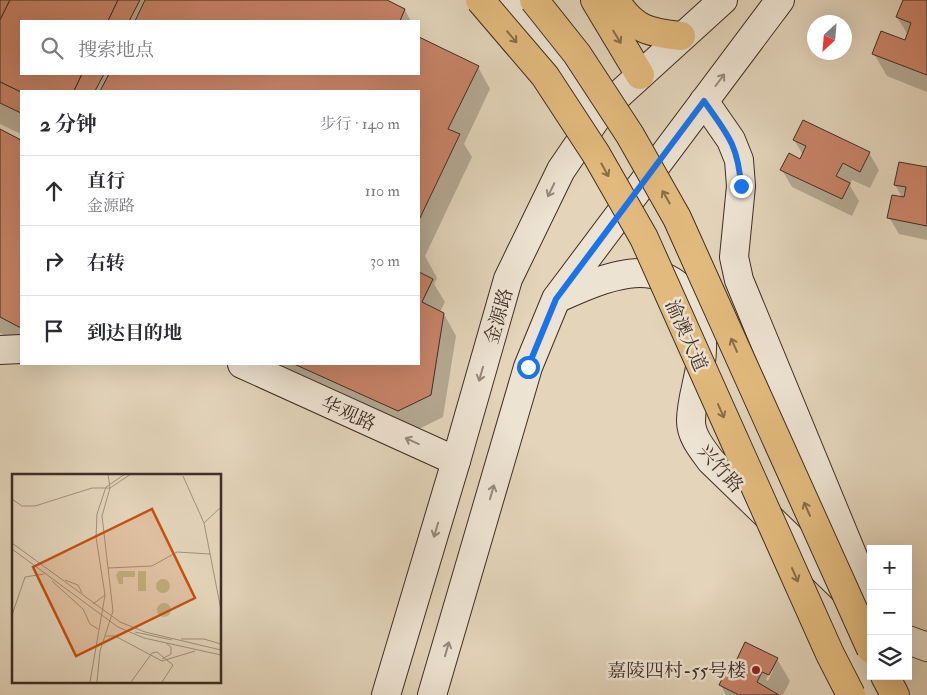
<!DOCTYPE html>
<html lang="zh">
<meta charset="utf-8">
<style>
:root{--surface:#fff;--page:#f2f2f3;--text:#2b2b33;--muted:#7c7c81;--line:#e1e1e2}
body{margin:0;font-family:"IM FELL Double Pica","Noto Serif SC",serif;background:var(--page);color:var(--text)}
.controls{position:absolute;right:15px;bottom:15px;display:grid;overflow:hidden;border-radius:0px;box-shadow:0 5px 20px #0002}
.controls button{width:45px;height:45px;display:grid;place-items:center;padding:0;border:0;border-bottom:1px solid var(--line);background:var(--surface);color:var(--text);font:25px sans-serif}
.compass{position:absolute;left:807px;top:15px;width:45px;height:45px;border-radius:50%;background:var(--surface);box-shadow:0 5px 20px #0002;rotate:206deg}
.stop{position:absolute;width:15px;height:15px;margin:-11px;border:4px solid #1a73e8;border-radius:50%;background:#fff}
.stop.end{background:#1a73e8;border-color:#fff;box-shadow:0 1px 5px #0008}
.list{margin:0;padding:0;list-style:none}
h2{display:flex;justify-content:space-between;align-items:center;height:65px;margin:0;padding:0 20px;font-size:21px}
h2 small{font-size:16px;font-weight:400;color:var(--muted)}
.list li{display:grid;grid-template-columns:32px 1fr auto;gap:15px;align-items:center;box-sizing:border-box;height:70px;padding:0 20px;border-top:1px solid var(--line)}
.list b{display:block;font-size:19px;white-space:nowrap}
.list p{margin:0;font-size:16px;white-space:nowrap;color:var(--muted)}
.list em{font-size:16px;font-style:normal;color:var(--muted)}
.icon{flex:none;width:28px;height:28px;fill:none;stroke:currentColor;stroke-width:2;stroke-linecap:round;stroke-linejoin:round}
.map{position:relative;flex:none;width:927px;height:695px;overflow:hidden}
.search{position:absolute;background:var(--surface);box-shadow:0 5px 20px #0002;left:20px;top:20px;width:400px;height:55px;display:flex;align-items:center;gap:12px;box-sizing:border-box;padding:0 18px;border-radius:0px;color:var(--muted);font-size:19px}
.panel{position:absolute;background:var(--surface);box-shadow:0 5px 20px #0002;left:20px;top:90px;width:400px;height:275px;border-radius:0px}
.map>svg:first-child{display:block}
.shadow{fill:#0003;fill-rule:evenodd}
.building{fill:#c98469;stroke:#3f2d25}
.lines{fill:none;stroke-linecap:round;stroke-linejoin:round}
.secondary-casing{stroke:#3f2d25;stroke-width:30}
.primary-casing{stroke:#3f2d25;stroke-width:30}
.secondary{stroke:#ede3d2;stroke-width:28}
.primary{stroke:#e2ba7d;stroke-width:28}
.primary-bridge-casing{stroke:#3f2d25;stroke-width:30;stroke-linecap:butt}
.primary-bridge{stroke:#e2ba7d;stroke-width:28}
.oneway{stroke:#886c4d}
.oneway2{stroke:#96887c}
.route{stroke:#1a73e8;stroke-width:6}
.poi-dot{fill:#8f2418;stroke:#ede3d2;stroke-width:2}
.labels{text-anchor:middle;stroke-width:5;stroke-linejoin:round;paint-order:stroke}
.street-label{font-size:19px;fill:#3f2d25;stroke:#ede3d2}
.poi-label{font-size:19px;fill:#3f2d25;stroke:#ede3d2;text-anchor:end}
.inset-road{fill:none;stroke:#a1917e;stroke-width:1}
.view{fill:#c65011;fill-opacity:0.15;stroke:#c65011;stroke-width:2.5}
.inset-edge{fill:none;stroke:#3f2d25;stroke-width:2.5}
</style>
<div class="map">
<svg width="927" height="695" viewBox="0 0 927 695">
<rect width="100%" height="100%" fill="#e3d4ba"/>
<filter id="stains"><feTurbulence type="fractalNoise" baseFrequency=".004" numOctaves="4"/><feColorMatrix values="0 0 0 0 .2 0 0 0 0 .09 0 0 0 0 .02 0 0 0 .5 -.17"/></filter>
<radialGradient id="worn" r=".72"><stop offset=".6" stop-color="#630" stop-opacity="0"/><stop offset="1" stop-color="#630" stop-opacity=".3"/></radialGradient>
<g class="shadow">
<polygon points="0,0 384,0 405,10 411,21 21,21 21,74 419,74 419,39 478,67 490,89 464,144 472,157 425,256 437,278 434,284 445,302 440,312 444,314 456,336 443,417 411,433 260,364 419,364 419,91 21,91 21,134 0,124"/>
<polygon points="904,0 927,0 927,92 887,76 874,54 906,41 908,35 897,17"/>
<polygon points="0,131 21,141 21,343 0,333"/>
<polygon points="794,140 869,153 879,170 870,188 852,180 850,186 859,201 852,216 792,187 782,170 801,160 803,155"/>
<polygon points="927,169 927,240 899,234 889,217 903,199 895,185"/>
<path d="M 738,659 L 777,659 L 790,681 L 783,695 L 726,695 L 721,685 L 740,675 L 743,667 ZM 770,670 L 773,670 L 768,681 L 766,680 Z"/>
</g>
<g class="building">
<polygon points="0,0 10,0 0,20"/>
<polygon points="10,0 118,0 108,21 21,21 21,74 82,74 74,91 21,92 0,82 0,20"/>
<polygon points="118,0 140,0 129,21 108,21"/>
<polygon points="145,0 387,0 405,9 400,21 135,21"/>
<polygon points="903,0 927,0 927,75 872,54 881,31 905,40 911,23 896,17"/>
<polygon points="419,37 479,66 448,129 460,134 419,220 419,91 100,91 109,74 419,74"/>
<polygon points="82,74 104,74 95,91 74,91"/>
<polygon points="0,82 21,92 21,113 0,103"/>
<polygon points="803,120 870,152 860,172 843,163 836,176 850,183 842,199 780,170 789,153 800,159 806,146 793,140"/>
<polygon points="0,129 21,140 21,327 19,327 0,317"/>
<polygon points="899,162 927,167 927,226 887,218 892,195 904,197 906,187 894,185"/>
<polygon points="419,272 433,279 422,302 444,313 431,395 398,411 294,364 419,364"/>
<polygon points="745,642 778,658 769,675 762,672 757,682 779,695 739,695 719,685 728,667 739,673 744,663 737,659"/>
</g>
<g class="lines">
<g class="secondary-casing">
<g id="secondary">
<polyline points="510,0 551,46 599,106"/>
<polyline points="704,101 731,140 739,160 741,186 734,257 739,280 871,600"/>
<path d="M 558,298 C 597,281 654,253 687,295 C 698,311 703,330 702,349 C 702,373 691,397 691,421 C 691,436 702,449 711,461 L 844,590"/>
<polyline points="0,350 21,349"/>
<polyline points="242,364 456,461"/>
<polyline points="908,640 927,647"/>
<polyline points="386,695 456,461 508,279 561,170 602,110 723,0"/>
<polyline points="432,695 528,367 556,299 780,0"/>
</g>
</g>
<g class="primary-casing">
<g id="primary">
<polyline points="595,0 640,75"/>
<path d="M 615,0 C 633,29 649,33 681,36"/>
<polyline points="885,676 895,695"/>
</g>
</g>
<use href="#secondary" class="secondary"/>
<use href="#primary" class="primary"/>
<g class="primary-bridge-casing">
<g id="primary-bridge">
<polyline points="480,0 545,76 596,154 644,238 830,654 851,695"/>
<polyline points="534,0 577,54 630,135 677,218 871,649"/>
</g>
</g>
<use href="#primary-bridge" class="primary-bridge"/>
</g>
<defs><path id="oneway-shaft" d="M-6 0H5M1.5-3L5.5 0L1.5 3" fill="none" stroke-width="1.6" stroke-linecap="round" stroke-linejoin="round" transform="scale(1.25)"/></defs>
<g class="oneway">
<use href="#oneway-shaft" transform="translate(512 37) rotate(50)"/>
<use href="#oneway-shaft" transform="translate(617 37) rotate(59)"/>
<use href="#oneway-shaft" transform="translate(605 170) rotate(61)"/>
<use href="#oneway-shaft" transform="translate(666 197) rotate(-120)"/>
<use href="#oneway-shaft" transform="translate(734 345) rotate(-114)"/>
<use href="#oneway-shaft" transform="translate(721 411) rotate(66)"/>
<use href="#oneway-shaft" transform="translate(807 509) rotate(-114)"/>
<use href="#oneway-shaft" transform="translate(795 575) rotate(66)"/>
</g>
<g class="oneway2">
<use href="#oneway-shaft" transform="translate(720 80) rotate(-53)"/>
<use href="#oneway-shaft" transform="translate(551 190) rotate(116)"/>
<use href="#oneway-shaft" transform="translate(481 374) rotate(106)"/>
<use href="#oneway-shaft" transform="translate(412 441) rotate(-156)"/>
<use href="#oneway-shaft" transform="translate(492 492) rotate(-74)"/>
<use href="#oneway-shaft" transform="translate(436 530) rotate(107)"/>
<use href="#oneway-shaft" transform="translate(447 649) rotate(-74)"/>
</g>
<g class="lines">
<path class="route" d="M 528,367 L 556,299 L 704,101 C 727,134 738,144 741,186"/>
</g>
<circle class="poi-dot" cx="756" cy="670" r="5"/>
<g class="labels">
<g class="street-label">
<text transform="translate(498 316) rotate(-74)" y="7">金源路</text>
<text transform="translate(687 335) rotate(66)" y="7">渝澳大道</text>
<text transform="translate(349 413) rotate(24)" y="7">华观路</text>
<text transform="translate(721 468) rotate(48)" y="7">兴竹路</text>
</g>
<g class="poi-label">
<text x="746" y="677">嘉陵四村-55号楼</text>
</g>
</g>
<g transform="translate(12 474)">
<rect width="209" height="209" fill="#e3d4ba"/>
<path d="M 107,97 L 123,97 L 123,103 L 111,103 L 111,110 L 107,110 L 104,101 ZM 126,97 L 134,97 L 134,117 L 126,117 ZM144 112a7 7 0 1 1 14 0a7 7 0 1 1-14 0ZM145 136a7 7 0 1 1 14 0a7 7 0 1 1-14 0Z" fill="#bbbb8a"/>
<path class="inset-road" d="M 171,2 L 192,49M 0,25 L 10,32 L 23,32 L 80,14 L 98,14 L 96,0M 209,33 L 192,49 L 209,136M 0,69 L 108,148 L 133,158 L 209,176M 0,75 L 106,153 L 132,164 L 209,181M 96,94 L 140,92 L 165,78 L 198,80M 53,106 L 66,111 L 70,119M 40,107 L 71,135 L 78,150 L 86,155M 81,130 L 93,121M 0,141 L 13,103 L 32,100M 123,158 L 160,166M 93,162 L 103,162 L 150,187 L 183,177M 169,165 L 192,165 L 209,170M 150,185 L 159,180 L 159,173 L 154,169M 78,208 L 93,121 L 84,63 L 85,40 L 94,13 L 113,0M 85,208 L 88,177 L 101,137 L 90,42 L 98,14 L 119,0M 119,208 L 140,179 L 145,178 L 161,191 L 150,208"/>
<path class="view" d="M 140,35 L 183,124 L 64,182 L 21,93 Z"/>
<rect width="209" height="209" class="inset-edge"/>
</g>
<rect width="100%" height="100%" filter="url(#stains)"/>
<rect width="100%" height="100%" fill="url(#worn)"/>
</svg>
<div class="controls">
<button>+</button>
<button>−</button>
<button><svg class="icon" aria-label="layers" viewBox="0 0 24 24"><path d="M12 4l9 5-9 5-9-5zM3 14l9 5 9-5"/></svg></button>
</div>
<svg class="compass" viewBox="-18 -18 36 36"><path d="M0-13l5 13h-10z" fill="#e53935"/><path d="M0 13l5-13h-10z" fill="#7c7c81"/></svg>
<div class="stop" style="left:528px;top:367px"></div>
<div class="stop end" style="left:741px;top:186px"></div>
<div class="search"><svg class="icon" aria-label="search" viewBox="0 0 24 24"><circle cx="10" cy="10" r="6"/><path d="M15 15l6 6"/></svg>搜索地点</div>
<section class="panel">
<h2>2 分钟<small>步行 · 140 m</small></h2>
<ul class="list">
<li><svg class="icon" aria-label="ahead" viewBox="0 0 24 24"><path d="M12 20V5M6 11l6-6 6 6"/></svg><div><b>直行</b><p>金源路</p></div><em>110 m</em></li>
<li><svg class="icon" aria-label="right" viewBox="0 0 24 24"><path d="M7 20v-9h11M14 6l5 5-5 5"/></svg><div><b>右转</b></div><em>30 m</em></li>
<li><svg class="icon" aria-label="arrive" viewBox="0 0 24 24"><path d="M6 21V4h12l-3 4 3 4H6"/></svg><div><b>到达目的地</b></div></li>
</ul>
</section>
</div>
